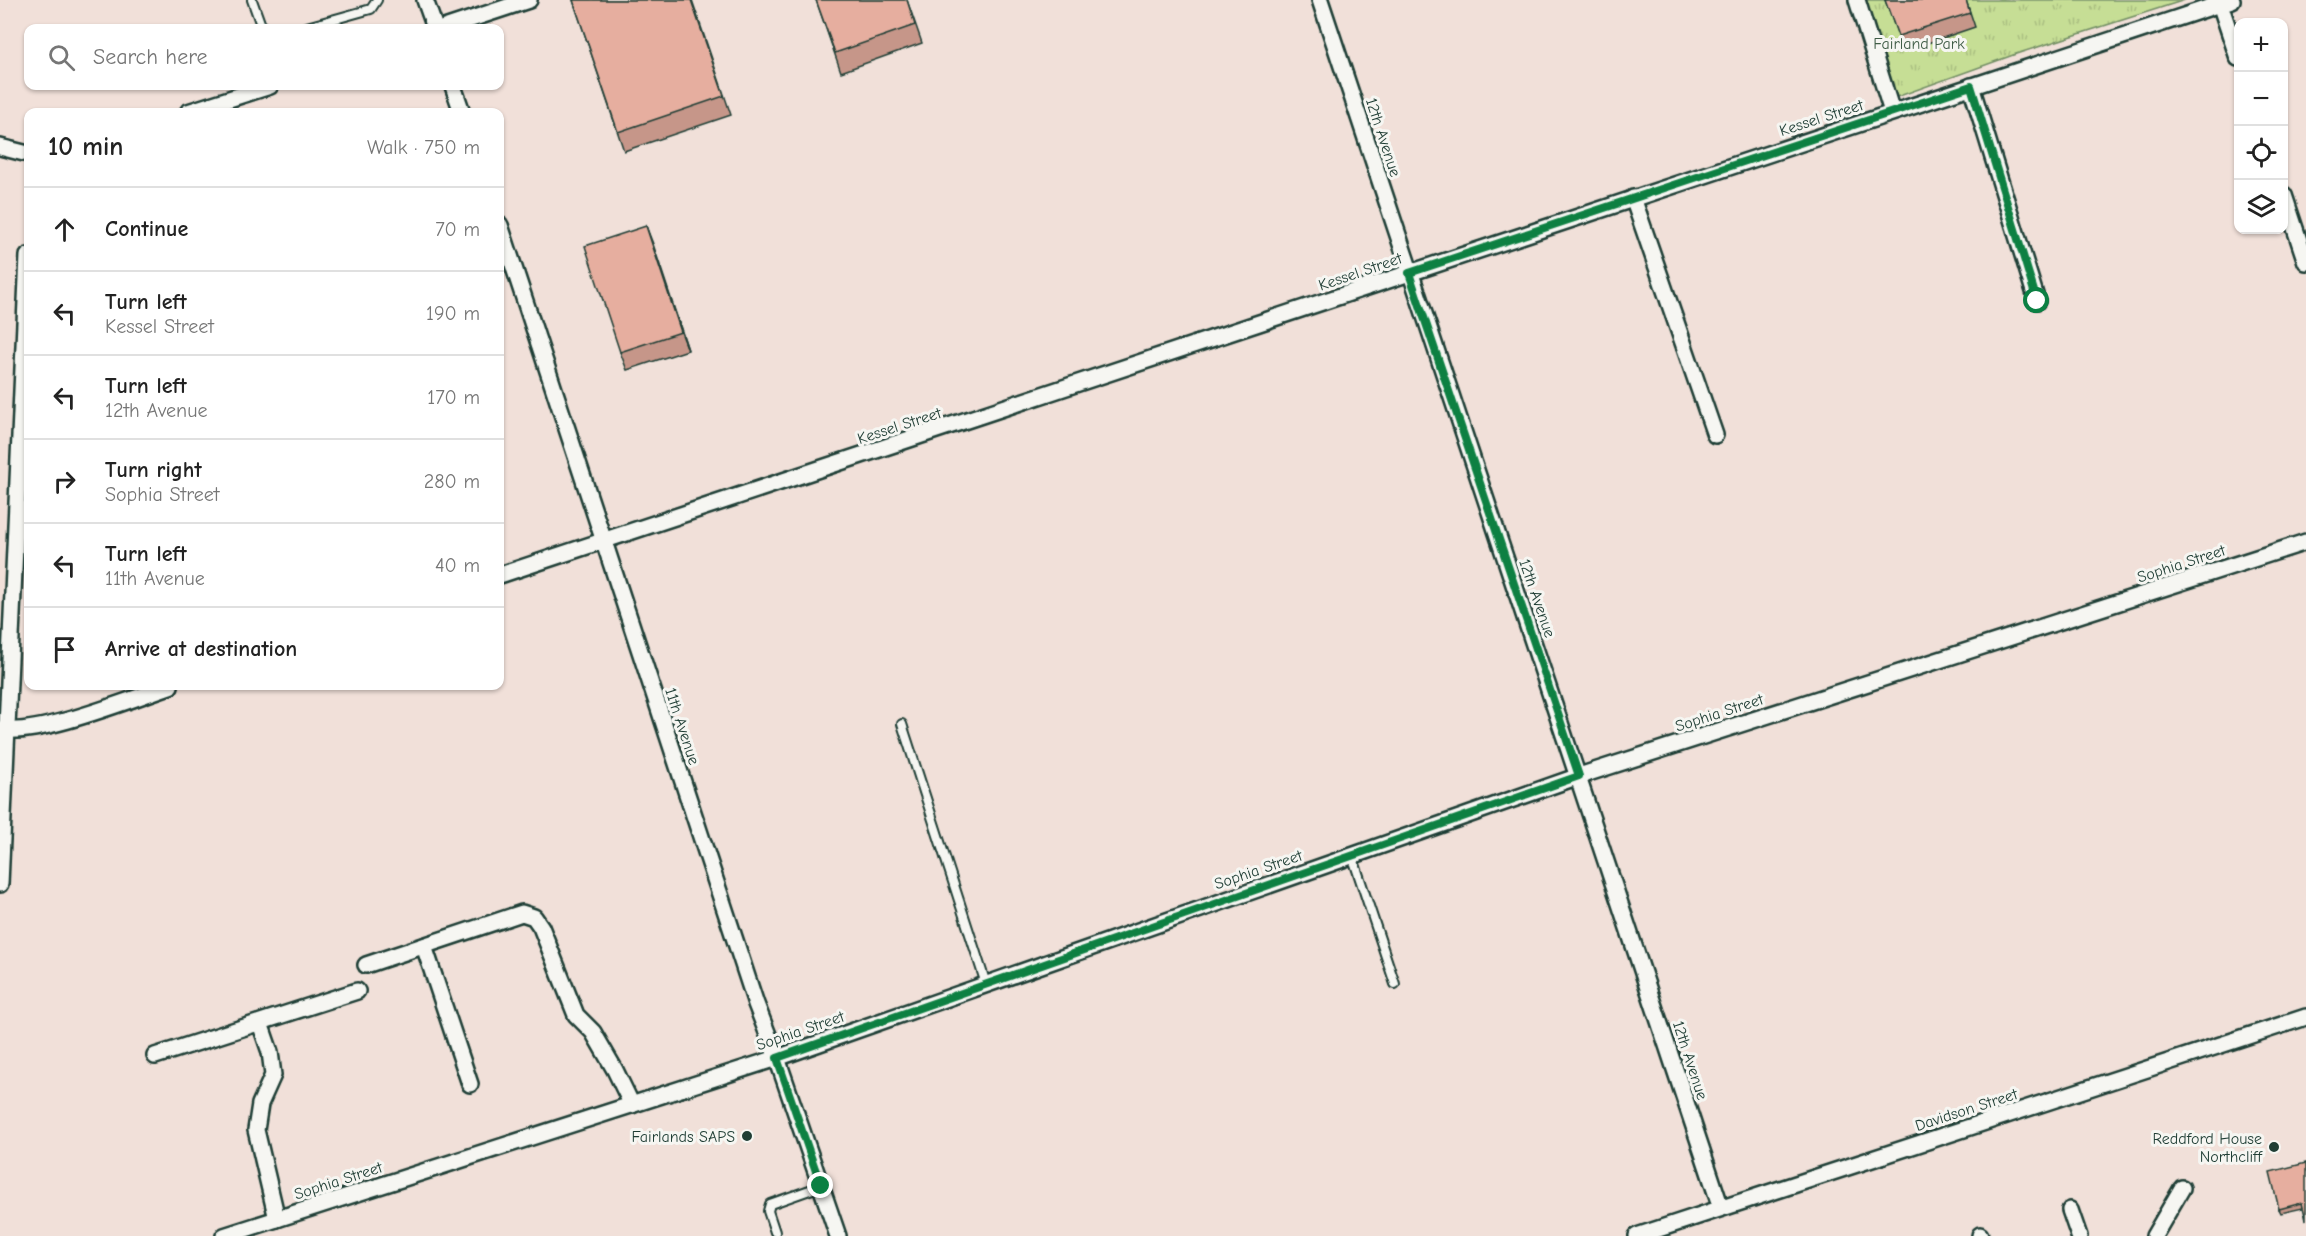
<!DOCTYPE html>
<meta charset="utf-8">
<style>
:root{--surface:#fff;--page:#f6f6f6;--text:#222;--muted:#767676;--line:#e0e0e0}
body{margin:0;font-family:"Comic Neue",sans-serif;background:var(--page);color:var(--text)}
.controls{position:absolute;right:18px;top:18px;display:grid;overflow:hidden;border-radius:12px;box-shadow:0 2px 4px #0004}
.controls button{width:54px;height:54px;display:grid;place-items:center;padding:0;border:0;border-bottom:2px solid var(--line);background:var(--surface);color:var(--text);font:30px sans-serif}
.stop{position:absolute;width:18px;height:18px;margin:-14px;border:4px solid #0b8043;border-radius:50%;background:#fff}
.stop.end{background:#0b8043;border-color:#fff;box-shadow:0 2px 6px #0008}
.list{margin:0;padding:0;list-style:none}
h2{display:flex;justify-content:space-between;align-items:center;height:78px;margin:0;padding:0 24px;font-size:26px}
h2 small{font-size:20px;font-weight:400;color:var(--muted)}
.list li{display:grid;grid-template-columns:39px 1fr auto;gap:18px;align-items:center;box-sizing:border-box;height:84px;padding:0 24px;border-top:2px solid var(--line)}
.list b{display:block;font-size:22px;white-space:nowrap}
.list p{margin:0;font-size:20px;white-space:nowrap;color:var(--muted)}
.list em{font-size:20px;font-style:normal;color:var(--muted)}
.icon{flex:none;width:33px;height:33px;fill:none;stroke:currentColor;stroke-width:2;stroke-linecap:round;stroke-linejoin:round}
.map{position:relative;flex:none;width:2306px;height:1236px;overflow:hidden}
.search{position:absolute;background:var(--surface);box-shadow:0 2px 4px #0004;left:24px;top:24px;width:480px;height:66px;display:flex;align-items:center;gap:15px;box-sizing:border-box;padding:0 21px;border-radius:12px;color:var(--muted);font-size:22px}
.panel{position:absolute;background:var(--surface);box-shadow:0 2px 4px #0004;left:24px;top:108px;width:480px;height:582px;border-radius:12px}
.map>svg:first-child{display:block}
.grass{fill:url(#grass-tufts);stroke:#728e64;stroke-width:1.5}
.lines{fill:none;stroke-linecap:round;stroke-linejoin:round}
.service-casing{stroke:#1f3d34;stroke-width:12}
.minor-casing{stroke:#1f3d34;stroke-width:20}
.service{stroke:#f6f6f2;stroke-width:8}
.minor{stroke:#f6f6f2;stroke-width:15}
.wall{fill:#c69689;stroke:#1f3d34;stroke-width:1.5}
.shaded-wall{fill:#a17a6f;stroke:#1f3d34;stroke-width:1.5}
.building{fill:#e6ae9f;stroke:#1f3d34;stroke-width:1.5}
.route{stroke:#0b8043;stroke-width:8}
.poi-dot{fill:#1f3d34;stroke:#f6f6f2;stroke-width:2}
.labels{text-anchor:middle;stroke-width:6;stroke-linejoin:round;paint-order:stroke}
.park-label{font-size:16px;fill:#405d47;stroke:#f6f6f2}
.street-label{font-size:16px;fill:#1f3d34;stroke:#f6f6f2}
.poi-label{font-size:16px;fill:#1f3d34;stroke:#f6f6f2;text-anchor:end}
</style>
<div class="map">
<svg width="2306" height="1236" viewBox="0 0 2306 1236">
<defs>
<pattern id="grass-tufts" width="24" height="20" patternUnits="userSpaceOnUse" patternTransform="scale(1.5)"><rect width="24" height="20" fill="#c6de95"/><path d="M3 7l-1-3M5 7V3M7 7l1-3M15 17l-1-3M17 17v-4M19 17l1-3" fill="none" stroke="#aabf81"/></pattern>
</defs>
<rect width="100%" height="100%" fill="#f1e0d9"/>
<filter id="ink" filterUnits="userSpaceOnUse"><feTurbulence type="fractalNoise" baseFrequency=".0167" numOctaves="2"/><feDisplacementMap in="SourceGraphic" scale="12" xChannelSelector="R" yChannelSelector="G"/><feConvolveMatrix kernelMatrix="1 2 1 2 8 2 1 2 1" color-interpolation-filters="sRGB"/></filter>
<g filter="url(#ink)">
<polygon class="grass" points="1860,0 2185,0 2016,54 1891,99"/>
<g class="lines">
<g class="service-casing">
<g id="service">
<polyline points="252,0 262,28"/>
<polyline points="303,28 371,9 377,0"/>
<polyline points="902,724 986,984"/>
<polyline points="1352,855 1395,984"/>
<polyline points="775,1232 768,1211 770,1204 821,1186"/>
</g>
</g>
<g class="minor-casing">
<g id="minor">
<polyline points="425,0 435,28"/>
<polyline points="1320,0 1721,1208"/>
<polyline points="1857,0 1892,112"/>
<polyline points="2220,4 2238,58"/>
<polyline points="444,28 529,0"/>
<polyline points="453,86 462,112"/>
<polyline points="1971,86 2037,301"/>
<polyline points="188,112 270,86"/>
<polyline points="0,147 28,154"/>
<polyline points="2284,195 2306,262"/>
<polyline points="1633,198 1715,435"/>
<polyline points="500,225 756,1004 777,1058 838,1236"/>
<polyline points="500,575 2232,0"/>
<path d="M 0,729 C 34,738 134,698 170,686"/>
<polyline points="0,884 28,256"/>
<polyline points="424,946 470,1084"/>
<polyline points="366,965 522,913 534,917 541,927 576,1015 593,1032 615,1070 632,1105"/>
<polyline points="260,1023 270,1052 273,1075 260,1104 256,1130 277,1219"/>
<polyline points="155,1056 357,991"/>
<polyline points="2070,1210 2079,1236"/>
<polyline points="1980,1235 1980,1236"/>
<polyline points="224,1236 777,1058 1579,776 2306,542"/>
<polyline points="1637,1236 2306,1017"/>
<polyline points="2154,1236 2182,1188"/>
</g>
</g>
<use href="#service" class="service"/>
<use href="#minor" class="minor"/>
</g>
<g class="wall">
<polygon points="573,0 692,0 731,115 624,151"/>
<polygon points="816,0 907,0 922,43 841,72"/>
<polygon points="1885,0 1966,0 1975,27 1904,51"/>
<polygon points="646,226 688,350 627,370 620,352"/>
<polygon points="2306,1163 2303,1208 2281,1213 2279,1209"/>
</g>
<polygon class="shaded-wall" points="646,226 653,244 688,350 681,332"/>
<g class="building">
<polygon points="573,0 691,0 724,96 618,132"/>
<polygon points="816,0 907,0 915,25 835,53"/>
<polygon points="1885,0 1966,0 1970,13 1898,36"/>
<polygon points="646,226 681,332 620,352 585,246"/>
<polygon points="2306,1163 2306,1220 2302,1203 2279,1209 2270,1172"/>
</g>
</g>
<g class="lines" filter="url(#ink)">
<polyline class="route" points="821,1186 777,1058 1579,776 1409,273 1971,86 2037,301"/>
</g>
<g class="poi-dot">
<circle cx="747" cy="1136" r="6"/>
<circle cx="2274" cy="1147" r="6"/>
</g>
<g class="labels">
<g class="park-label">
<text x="1919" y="49">Fairland Park</text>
</g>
<g class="street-label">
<text transform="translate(1821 117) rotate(-18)" y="6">Kessel Street</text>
<text transform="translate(1384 137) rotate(72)" y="6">12th Avenue</text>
<text transform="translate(1360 271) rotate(-19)" y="6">Kessel Street</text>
<text transform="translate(899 425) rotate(-18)" y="6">Kessel Street</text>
<text transform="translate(2181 563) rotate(-18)" y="6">Sophia Street</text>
<text transform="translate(1538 598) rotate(71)" y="6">12th Avenue</text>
<text transform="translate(1719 712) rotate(-18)" y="6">Sophia Street</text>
<text transform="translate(683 726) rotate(72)" y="6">11th Avenue</text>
<text transform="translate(1258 869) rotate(-19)" y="6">Sophia Street</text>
<text transform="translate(800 1030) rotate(-19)" y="6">Sophia Street</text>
<text transform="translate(1691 1060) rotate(72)" y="6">12th Avenue</text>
<text transform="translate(1966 1109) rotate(-18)" y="6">Davidson Street</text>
<text transform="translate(338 1180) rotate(-18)" y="6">Sophia Street</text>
</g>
<g class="poi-label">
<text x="735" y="1142">Fairlands SAPS</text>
<text x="2262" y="1144">Reddford House<tspan x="2262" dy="18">Northcliff</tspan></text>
</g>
</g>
</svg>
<div class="controls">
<button>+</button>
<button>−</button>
<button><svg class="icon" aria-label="locate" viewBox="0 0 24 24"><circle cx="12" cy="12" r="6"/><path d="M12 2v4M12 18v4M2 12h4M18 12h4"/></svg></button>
<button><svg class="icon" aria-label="layers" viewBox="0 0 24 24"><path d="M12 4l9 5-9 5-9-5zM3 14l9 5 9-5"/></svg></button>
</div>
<div class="stop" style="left:2037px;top:301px"></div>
<div class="stop end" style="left:821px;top:1186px"></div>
<div class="search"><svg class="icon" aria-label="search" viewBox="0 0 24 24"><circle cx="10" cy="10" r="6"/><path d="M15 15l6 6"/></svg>Search here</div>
<section class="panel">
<h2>10 min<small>Walk · 750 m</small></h2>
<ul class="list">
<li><svg class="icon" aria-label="ahead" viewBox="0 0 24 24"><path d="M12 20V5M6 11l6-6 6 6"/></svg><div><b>Continue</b></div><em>70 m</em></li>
<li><svg class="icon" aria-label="left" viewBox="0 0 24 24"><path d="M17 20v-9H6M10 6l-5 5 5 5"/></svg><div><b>Turn left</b><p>Kessel Street</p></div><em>190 m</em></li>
<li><svg class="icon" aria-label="left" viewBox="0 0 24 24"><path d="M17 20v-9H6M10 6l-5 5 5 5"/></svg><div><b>Turn left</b><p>12th Avenue</p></div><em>170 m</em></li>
<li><svg class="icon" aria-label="right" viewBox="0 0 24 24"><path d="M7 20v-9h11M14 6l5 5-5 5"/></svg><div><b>Turn right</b><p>Sophia Street</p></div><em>280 m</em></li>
<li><svg class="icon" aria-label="left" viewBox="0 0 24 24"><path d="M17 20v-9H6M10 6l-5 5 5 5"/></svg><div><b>Turn left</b><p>11th Avenue</p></div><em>40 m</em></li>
<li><svg class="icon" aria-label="arrive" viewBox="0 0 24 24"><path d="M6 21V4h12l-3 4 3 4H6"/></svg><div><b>Arrive at destination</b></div></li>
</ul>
</section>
</div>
